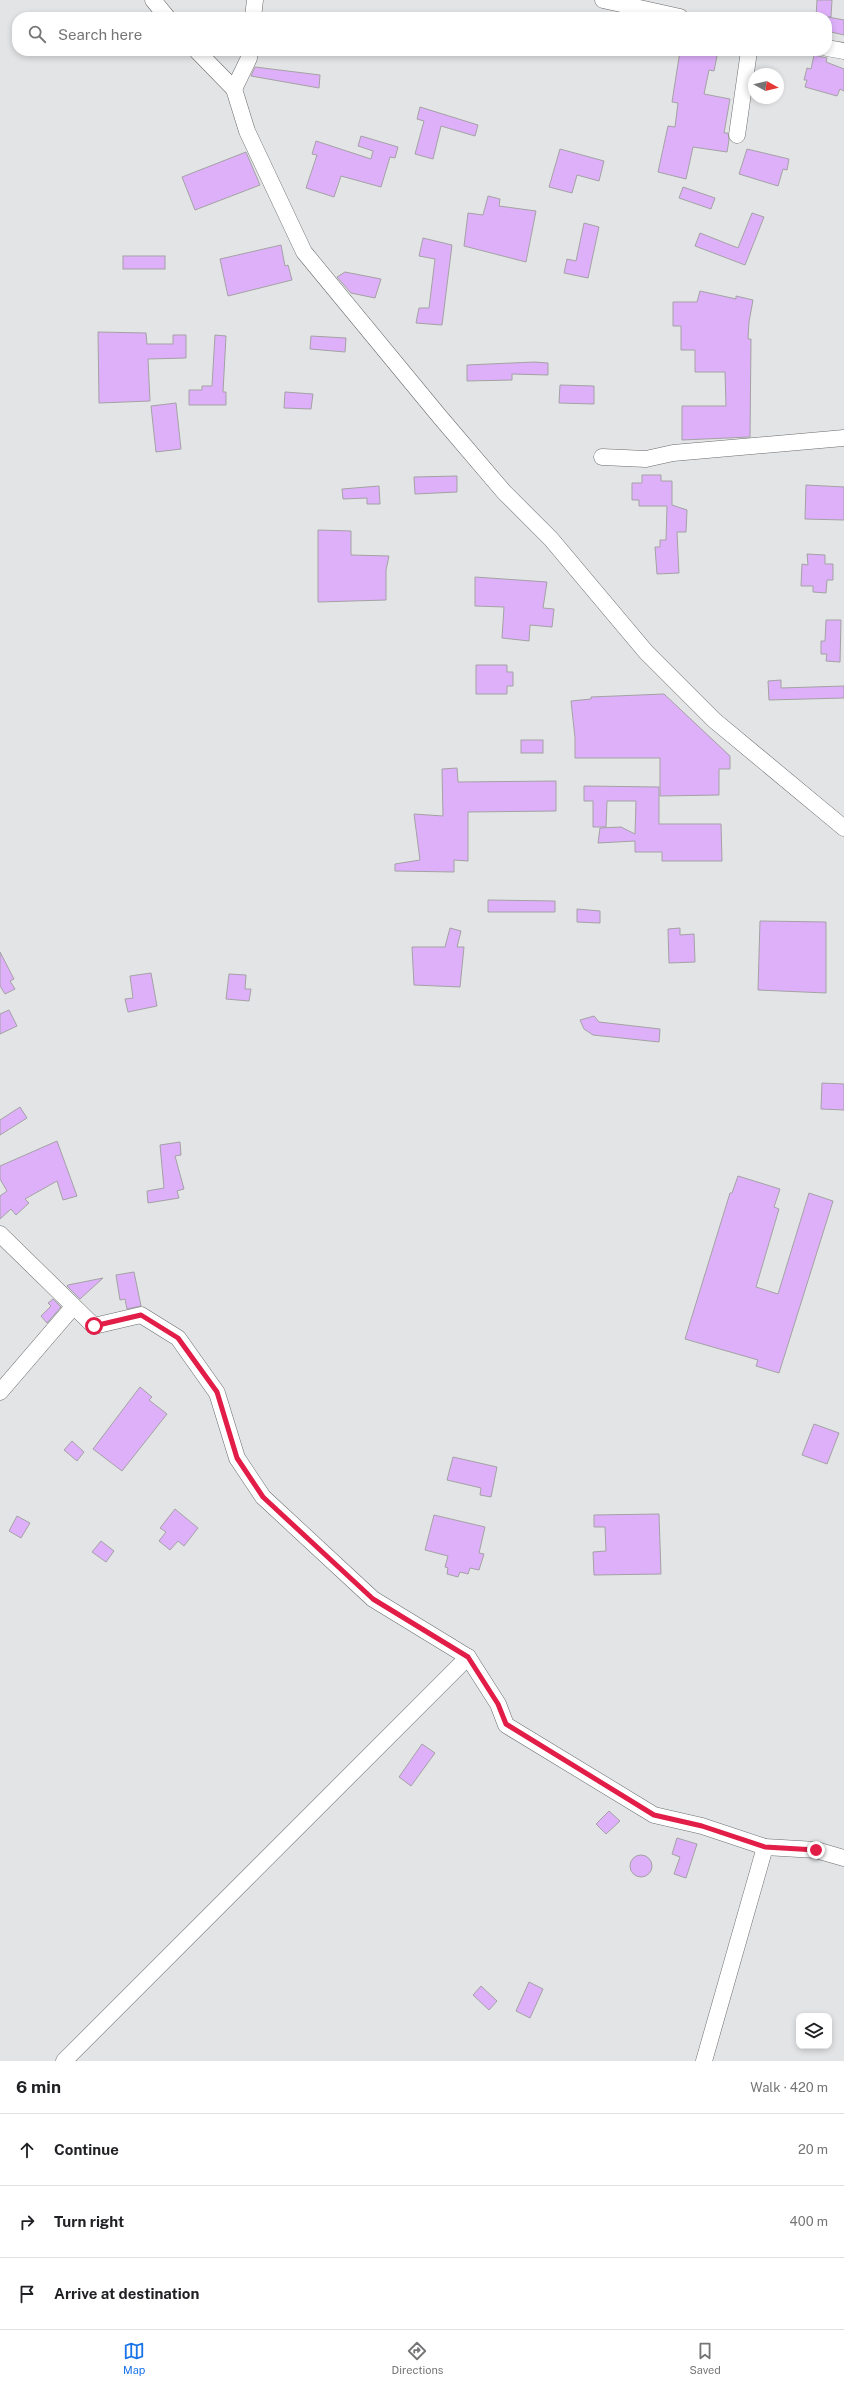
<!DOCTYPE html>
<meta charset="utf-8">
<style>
:root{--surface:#fff;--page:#f6f6f6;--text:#202124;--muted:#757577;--line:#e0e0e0;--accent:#1a73e8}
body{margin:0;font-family:"Public Sans",sans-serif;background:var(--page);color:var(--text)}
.controls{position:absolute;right:12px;bottom:12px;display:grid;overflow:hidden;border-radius:8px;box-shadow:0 2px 6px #0003}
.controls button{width:36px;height:36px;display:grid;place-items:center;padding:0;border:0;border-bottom:1px solid var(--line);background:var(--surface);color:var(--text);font:20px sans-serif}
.compass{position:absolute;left:748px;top:68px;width:36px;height:36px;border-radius:50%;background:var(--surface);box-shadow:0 2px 6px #0003;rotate:98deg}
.stop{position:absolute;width:12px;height:12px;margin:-9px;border:3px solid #e11d48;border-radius:50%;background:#fff}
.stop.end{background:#e11d48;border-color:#fff;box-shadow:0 1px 4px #0008}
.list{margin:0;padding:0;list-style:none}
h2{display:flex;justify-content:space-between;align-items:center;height:52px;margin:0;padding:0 16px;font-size:17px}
h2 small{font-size:13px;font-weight:400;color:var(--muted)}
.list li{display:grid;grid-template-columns:26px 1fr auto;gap:12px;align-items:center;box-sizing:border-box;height:72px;padding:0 16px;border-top:1px solid var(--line)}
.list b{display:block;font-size:15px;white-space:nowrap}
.list em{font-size:13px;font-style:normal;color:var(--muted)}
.icon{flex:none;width:22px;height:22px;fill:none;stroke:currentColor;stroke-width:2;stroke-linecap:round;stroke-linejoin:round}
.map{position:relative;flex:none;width:844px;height:2061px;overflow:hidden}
.search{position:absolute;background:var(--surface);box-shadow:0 2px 6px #0003;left:12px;right:12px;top:12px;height:44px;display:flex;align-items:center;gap:10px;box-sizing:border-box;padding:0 14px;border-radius:16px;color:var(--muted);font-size:15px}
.sheet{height:268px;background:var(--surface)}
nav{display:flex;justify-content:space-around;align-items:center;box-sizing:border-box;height:56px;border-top:1px solid var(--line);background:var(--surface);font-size:11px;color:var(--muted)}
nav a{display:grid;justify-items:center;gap:2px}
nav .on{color:var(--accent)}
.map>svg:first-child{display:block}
.building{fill:#deb0fa;stroke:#a3a2a4}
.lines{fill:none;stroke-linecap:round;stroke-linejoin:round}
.minor-casing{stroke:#6b6c6e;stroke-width:17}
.minor{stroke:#fff;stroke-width:16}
.route{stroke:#e11d48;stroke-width:5}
</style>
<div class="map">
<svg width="844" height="2061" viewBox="0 0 844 2061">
<rect width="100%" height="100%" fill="#e3e4e6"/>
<g class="building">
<polygon points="817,0 832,0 831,17 828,17 844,20 844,35 827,31 827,17 816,17"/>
<polygon points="680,51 718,51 714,71 709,70 704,94 730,99 724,133 728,133 729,140 727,152 693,147 686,179 658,172 668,126 675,127 678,103 672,102"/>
<polygon points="814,55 827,58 826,62 844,69 844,91 840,89 837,96 805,87 807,80 804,80 807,68 811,69"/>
<polygon points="255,67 320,75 319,88 251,76"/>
<polygon points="420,107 478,125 475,136 441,126 433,159 415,154 424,121 417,119"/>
<polygon points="361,136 398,147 395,158 390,157 381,187 341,176 334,197 306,188 317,155 312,154 316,141 371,159 373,151 358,146"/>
<polygon points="560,149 604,161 599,181 577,175 572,193 549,187"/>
<polygon points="747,149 789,159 787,170 783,169 778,186 739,174"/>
<polygon points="246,152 260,185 195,210 182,177"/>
<polygon points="683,187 715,198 711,209 679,198"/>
<polygon points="488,196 500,199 499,206 536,211 526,262 464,246 468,213 483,215"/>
<polygon points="752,213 764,217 745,265 695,246 700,233 738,248"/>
<polygon points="584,223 599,227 588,278 564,273 567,259 576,261"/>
<polygon points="423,238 452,245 442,325 416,323 419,308 429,308 435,259 419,256"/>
<polygon points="281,245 285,266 288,265 292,280 228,296 220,259"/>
<rect x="123" y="256" width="42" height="13"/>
<polygon points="345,272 381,279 375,298 351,293 337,277"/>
<polygon points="700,291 736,299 736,296 753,300 749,322 748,339 751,339 750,437 682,440 682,406 726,406 725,372 695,372 695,350 681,350 681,326 673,326 673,302 697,302"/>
<polygon points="98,332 146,333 147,344 173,344 173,335 186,335 186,358 148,359 150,401 99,403"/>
<polygon points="215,335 226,336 223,392 226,392 226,405 189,405 189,390 202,390 202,386 212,386"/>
<polygon points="311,336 346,338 345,352 310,349"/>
<polygon points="534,362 548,363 548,375 512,374 512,380 467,381 467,365"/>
<polygon points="560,385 594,386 594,404 559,403"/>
<polygon points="285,392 313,394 311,409 284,408"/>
<polygon points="176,403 181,449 156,452 151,406"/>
<polygon points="642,475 661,475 661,481 672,481 672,505 687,510 686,532 677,532 679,573 657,574 655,547 660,547 660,540 666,540 667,506 639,506 639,500 632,500 632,483 642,483"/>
<polygon points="457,476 457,492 415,494 414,477"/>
<polygon points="806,485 844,487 844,520 805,519"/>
<polygon points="379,486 380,504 367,504 367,498 343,499 342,489"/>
<polygon points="318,530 351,531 351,555 389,556 386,570 386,600 318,602"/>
<polygon points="807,554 825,555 825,564 833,564 833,580 827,580 826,593 813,592 813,586 801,586 802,564 808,565"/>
<polygon points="475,577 547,582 543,608 554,609 552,627 530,625 529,641 502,638 504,607 475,606"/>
<polygon points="826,620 841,620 840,662 826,661 827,654 821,654 821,641 825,641"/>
<polygon points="476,665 507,665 507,672 513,672 513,686 507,686 507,694 476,694"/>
<polygon points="781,680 781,688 844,686 844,698 769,700 768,681"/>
<polygon points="664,694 730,756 730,769 719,769 719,795 660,796 660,758 575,758 575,738 571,701 591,699 591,697"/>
<rect x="521" y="740" width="22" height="13"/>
<polygon points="457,768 458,782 556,781 556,811 468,812 468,861 454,860 454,872 395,871 395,864 420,860 414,814 443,816 442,769"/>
<polygon points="584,786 659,787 659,824 721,824 722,861 662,861 662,852 635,852 635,841 598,843 600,828 621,827 635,834 636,801 607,801 606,827 593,827 593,801 584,801"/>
<polygon points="488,900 555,901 555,912 488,912"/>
<polygon points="577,909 600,911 600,923 577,922"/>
<polygon points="760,921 826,922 826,993 758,990"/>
<polygon points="450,928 461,931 457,947 464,947 460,987 414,985 412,947 445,947"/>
<polygon points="680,928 680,935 694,934 695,962 669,963 668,929"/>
<polygon points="0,952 14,979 10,981 15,989 5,994 0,986"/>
<polygon points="151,973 157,1006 128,1012 125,999 133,998 130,976"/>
<polygon points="229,974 246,975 245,989 251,989 249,1001 226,999"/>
<polygon points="9,1010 17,1026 0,1034 0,1014"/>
<polygon points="594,1016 599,1022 660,1029 659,1042 593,1035 584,1029 580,1020"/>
<polygon points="822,1083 844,1084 844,1110 821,1109"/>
<polygon points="20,1107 27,1118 0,1135 0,1120"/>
<polygon points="57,1141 77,1196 63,1200 57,1181 25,1199 29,1203 16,1215 11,1209 0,1219 0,1196 7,1191 0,1179 0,1166"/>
<polygon points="180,1142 181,1155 175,1156 184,1189 177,1191 179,1198 148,1203 147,1191 164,1188 160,1145"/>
<polygon points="738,1176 780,1189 774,1207 779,1209 756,1287 778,1294 809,1193 833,1201 779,1373 756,1366 758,1360 685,1339 730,1193 732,1193"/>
<polygon points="134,1272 141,1306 127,1309 125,1299 120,1300 116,1275"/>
<polygon points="103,1278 80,1299 67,1286 68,1285"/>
<polygon points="53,1299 61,1307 47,1323 41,1316 51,1306 48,1303"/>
<polygon points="140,1387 152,1397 149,1400 167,1414 122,1471 93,1449"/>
<polygon points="814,1424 839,1433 827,1464 802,1455"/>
<polygon points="72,1441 84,1452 77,1461 64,1450"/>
<polygon points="453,1457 497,1467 491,1497 480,1495 481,1488 447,1480"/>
<polygon points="175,1509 198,1528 184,1546 178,1541 170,1550 159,1541 166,1532 160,1528"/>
<polygon points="659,1514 661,1574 594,1575 593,1552 606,1551 605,1527 594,1527 594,1515"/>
<polygon points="434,1515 485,1527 479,1553 484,1554 479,1570 470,1568 468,1574 460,1572 458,1577 447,1574 448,1568 445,1567 448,1556 425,1550"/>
<polygon points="17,1516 30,1523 21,1538 9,1531"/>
<polygon points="101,1541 114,1551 106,1562 92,1552"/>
<polygon points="422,1744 435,1753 411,1786 399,1777"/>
<polygon points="609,1811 620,1821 606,1834 596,1824"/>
<polygon points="677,1838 697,1844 686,1878 674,1874 680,1857 672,1854"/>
<circle cx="641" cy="1866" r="11"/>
<polygon points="529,1982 543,1989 530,2018 516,2011"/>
<polygon points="481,1986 497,2001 489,2010 473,1995"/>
</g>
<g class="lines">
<g class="minor-casing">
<g id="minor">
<polyline points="153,0 167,17"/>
<polyline points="603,0 680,17"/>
<polyline points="253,17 255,0"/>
<polyline points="827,48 844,51"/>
<polyline points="197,51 234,89 247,131 304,252 440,417 504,492 551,539 646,652 714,720 844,828"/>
<polyline points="234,89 249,58 249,51"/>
<polyline points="737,135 749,51"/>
<polyline points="602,457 646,459 673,453 844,438"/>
<polyline points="0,1234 94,1326 141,1315 178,1338 217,1393 237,1458 263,1497 373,1599 468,1657 498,1704 506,1725 654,1815 702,1826 765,1847 816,1850 844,1858"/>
<polyline points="0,1392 73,1307"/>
<polyline points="64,2061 468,1657"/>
<polyline points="704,2061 765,1847"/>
</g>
</g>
<use href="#minor" class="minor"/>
</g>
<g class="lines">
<polyline class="route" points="94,1326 141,1315 178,1338 217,1392 237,1458 263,1497 373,1599 468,1657 498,1704 506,1724 654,1815 702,1826 765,1847 816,1850"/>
</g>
</svg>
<div class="controls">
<button><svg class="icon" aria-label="layers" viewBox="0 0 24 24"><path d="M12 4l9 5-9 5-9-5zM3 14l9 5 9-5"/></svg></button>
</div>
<svg class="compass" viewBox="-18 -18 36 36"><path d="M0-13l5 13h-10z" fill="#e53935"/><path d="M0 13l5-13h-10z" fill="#757577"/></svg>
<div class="stop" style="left:94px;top:1326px"></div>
<div class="stop end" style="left:816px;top:1850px"></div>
<div class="search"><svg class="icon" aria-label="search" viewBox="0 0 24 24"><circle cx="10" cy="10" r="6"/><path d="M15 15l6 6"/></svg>Search here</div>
</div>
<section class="sheet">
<h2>6 min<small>Walk · 420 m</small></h2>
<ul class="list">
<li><svg class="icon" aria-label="ahead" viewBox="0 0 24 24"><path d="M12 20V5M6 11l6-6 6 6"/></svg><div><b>Continue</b></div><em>20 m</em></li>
<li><svg class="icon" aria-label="right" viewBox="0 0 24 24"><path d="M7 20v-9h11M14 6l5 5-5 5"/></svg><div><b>Turn right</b></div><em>400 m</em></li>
<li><svg class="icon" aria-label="arrive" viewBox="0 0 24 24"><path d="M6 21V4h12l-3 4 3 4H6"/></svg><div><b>Arrive at destination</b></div></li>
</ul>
</section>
<nav>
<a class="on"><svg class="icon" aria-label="map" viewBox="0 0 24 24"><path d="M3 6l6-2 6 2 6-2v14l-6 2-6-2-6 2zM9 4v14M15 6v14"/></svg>Map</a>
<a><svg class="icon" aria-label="directions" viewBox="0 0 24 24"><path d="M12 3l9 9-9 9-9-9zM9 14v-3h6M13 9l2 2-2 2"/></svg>Directions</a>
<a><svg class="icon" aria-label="saved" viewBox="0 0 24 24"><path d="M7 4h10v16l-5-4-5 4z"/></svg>Saved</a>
</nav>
